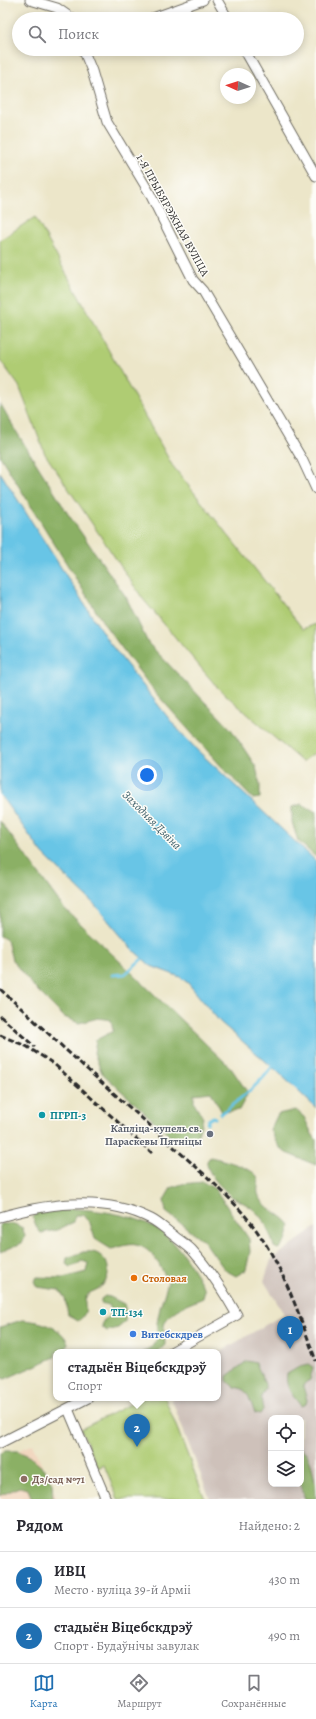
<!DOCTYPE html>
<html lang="ru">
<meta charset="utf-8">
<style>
:root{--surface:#fff;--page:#f2f2f3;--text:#2b2b33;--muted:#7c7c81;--line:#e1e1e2;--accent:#1f6fb2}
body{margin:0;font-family:Alegreya,serif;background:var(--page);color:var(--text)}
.controls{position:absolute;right:12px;bottom:12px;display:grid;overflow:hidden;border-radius:8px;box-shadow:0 2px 10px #0003}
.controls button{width:36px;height:36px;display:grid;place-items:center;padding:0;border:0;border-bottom:1px solid var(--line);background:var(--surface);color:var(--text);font:20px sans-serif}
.compass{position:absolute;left:220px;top:68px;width:36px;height:36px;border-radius:50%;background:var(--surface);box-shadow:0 2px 10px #0003;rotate:273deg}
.you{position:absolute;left:147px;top:775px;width:14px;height:14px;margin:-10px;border:3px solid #fff;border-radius:50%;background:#1a73e8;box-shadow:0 0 0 6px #1a73e833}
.badge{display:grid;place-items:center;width:26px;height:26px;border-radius:50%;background:var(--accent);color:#fff;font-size:13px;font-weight:700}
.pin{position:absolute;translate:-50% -33px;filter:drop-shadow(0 1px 2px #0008)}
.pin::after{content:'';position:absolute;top:21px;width:14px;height:12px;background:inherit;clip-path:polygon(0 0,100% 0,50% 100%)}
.popup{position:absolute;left:53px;top:1349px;width:168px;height:52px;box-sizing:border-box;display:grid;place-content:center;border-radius:8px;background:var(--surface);filter:drop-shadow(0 1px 3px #0005);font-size:13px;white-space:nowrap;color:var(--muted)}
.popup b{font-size:15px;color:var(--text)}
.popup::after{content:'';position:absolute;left:50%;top:100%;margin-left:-8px;border:8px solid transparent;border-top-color:var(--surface)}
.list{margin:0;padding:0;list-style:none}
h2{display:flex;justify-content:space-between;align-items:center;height:52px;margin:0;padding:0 16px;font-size:17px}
h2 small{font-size:13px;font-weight:400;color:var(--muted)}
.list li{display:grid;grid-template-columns:26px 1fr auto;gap:12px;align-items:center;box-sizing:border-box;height:56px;padding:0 16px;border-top:1px solid var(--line)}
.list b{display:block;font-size:15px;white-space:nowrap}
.list p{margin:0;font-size:13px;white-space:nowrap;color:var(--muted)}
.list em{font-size:13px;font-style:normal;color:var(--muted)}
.icon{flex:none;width:22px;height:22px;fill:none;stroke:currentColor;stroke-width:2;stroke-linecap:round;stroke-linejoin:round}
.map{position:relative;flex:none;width:316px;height:1499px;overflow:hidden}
.search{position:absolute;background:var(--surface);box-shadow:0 2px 10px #0003;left:12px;right:12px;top:12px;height:44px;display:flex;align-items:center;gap:10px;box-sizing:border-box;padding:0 14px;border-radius:22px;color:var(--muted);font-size:15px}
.sheet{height:164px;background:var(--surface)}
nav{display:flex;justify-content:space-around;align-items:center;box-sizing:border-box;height:56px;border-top:1px solid var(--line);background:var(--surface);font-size:11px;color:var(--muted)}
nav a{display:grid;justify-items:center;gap:2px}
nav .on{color:var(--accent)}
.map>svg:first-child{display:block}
.built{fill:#f1d5bd}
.industrial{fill:#cec1ba;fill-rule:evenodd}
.green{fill:#afcc73;stroke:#6d7c4f}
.forest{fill:#8bb065;stroke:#5b6e48}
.water{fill:#68c5e6;stroke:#4a7888}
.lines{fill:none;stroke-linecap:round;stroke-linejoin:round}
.stream{stroke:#68c5e6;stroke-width:3}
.street-casing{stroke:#6f6c62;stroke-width:11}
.street{stroke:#fff;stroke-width:9}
.rail{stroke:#2b2b2b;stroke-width:3;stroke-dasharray:6 3;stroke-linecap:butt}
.culture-dot{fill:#0f9aa8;stroke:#fdfcf7;stroke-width:1.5}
.worship-dot{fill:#6b7280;stroke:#fdfcf7;stroke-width:1.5}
.food-dot{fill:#e8710a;stroke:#fdfcf7;stroke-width:1.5}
.shop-dot{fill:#3f7fe0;stroke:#fdfcf7;stroke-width:1.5}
.education-dot{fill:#8d6e63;stroke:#fdfcf7;stroke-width:1.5}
.labels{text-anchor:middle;stroke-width:3;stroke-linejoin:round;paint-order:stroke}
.street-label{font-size:11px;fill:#2b2b2b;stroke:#fdfcf7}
.culture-label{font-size:11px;font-weight:bold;fill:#0d838f;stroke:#fdfcf7;text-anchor:start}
.worship-label{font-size:11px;font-weight:bold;fill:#5b616d;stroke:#fdfcf7;text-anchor:end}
.food-label{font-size:11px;font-weight:bold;fill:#c56008;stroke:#fdfcf7;text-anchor:start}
.shop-label{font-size:11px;font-weight:bold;fill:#366cbe;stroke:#fdfcf7;text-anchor:start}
.education-label{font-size:11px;font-weight:bold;fill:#785e54;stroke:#fdfcf7;text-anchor:start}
.water-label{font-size:12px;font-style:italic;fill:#40616c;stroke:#fdfcf7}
</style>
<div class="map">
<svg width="316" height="1499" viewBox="0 0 316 1499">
<rect width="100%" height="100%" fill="#fdfcf7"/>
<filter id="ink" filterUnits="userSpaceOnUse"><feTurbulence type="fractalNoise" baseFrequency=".025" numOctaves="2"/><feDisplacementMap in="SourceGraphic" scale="8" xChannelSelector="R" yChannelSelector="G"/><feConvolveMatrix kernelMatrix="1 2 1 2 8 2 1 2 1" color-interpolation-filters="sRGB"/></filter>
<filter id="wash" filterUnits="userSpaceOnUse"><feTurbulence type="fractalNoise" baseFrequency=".012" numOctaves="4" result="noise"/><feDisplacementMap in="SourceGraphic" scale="16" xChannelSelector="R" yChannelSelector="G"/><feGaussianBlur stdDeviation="0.9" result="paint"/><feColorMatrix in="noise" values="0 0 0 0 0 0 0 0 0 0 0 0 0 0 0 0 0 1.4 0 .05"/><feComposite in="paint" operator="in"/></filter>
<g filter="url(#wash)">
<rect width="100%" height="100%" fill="#ece6c9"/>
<polygon class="built" points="32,1444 57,1499 0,1499 0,1460"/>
<path class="industrial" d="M 316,1227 L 316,1499 L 210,1499 L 171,1398 L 218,1398 L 218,1353 L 284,1314 L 264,1281 L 271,1260 ZM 271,1418 L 301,1418 L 301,1484 L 271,1484 Z"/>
<g class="green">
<polygon points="35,217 172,465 303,629 316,624 316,752 302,762 217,687 143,599 45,454 19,386 0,360 0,240"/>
<polygon points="142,1398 165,1398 205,1499 118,1499 104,1465 98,1468 81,1429"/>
</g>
<g class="forest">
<polygon points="0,403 16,431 68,514 126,597 148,643 231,729 256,767 260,785 260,798 253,799 222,767 153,690 104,624 0,456"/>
<polygon points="302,804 316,812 316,857 298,841 292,822 292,807"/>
<polygon points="0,821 63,907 231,1068 248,1093 239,1110 222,1112 211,1092 194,1094 194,1102 203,1118 197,1138 188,1143 170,1136 102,1073 94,1053 96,1040 113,1031 111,1020 98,1018 79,1023 64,1017 34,987 12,960 7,940 0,936"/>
<polygon points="296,1110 304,1117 312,1134 316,1140 316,1165 286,1153 279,1147 270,1130 278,1114"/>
<path d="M 210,1157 C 220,1159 255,1168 258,1178 C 260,1187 254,1191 262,1201 C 270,1212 282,1214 290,1225 C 288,1235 287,1244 278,1249 L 274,1247 C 270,1233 266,1221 255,1211 C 249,1205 239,1201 231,1196 C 222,1188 206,1173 207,1161 Z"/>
<polygon points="203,1182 215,1189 249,1239 250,1252 246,1270 236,1276 225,1270 204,1241 166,1212 164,1200 171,1188 182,1184"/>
<path d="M 63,1208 C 95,1210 137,1213 163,1233 C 181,1247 194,1270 205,1290 L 203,1298 C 190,1304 167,1310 164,1326 C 163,1331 165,1339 165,1345 L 158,1352 L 143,1352 L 151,1348 L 157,1339 L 157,1323 L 160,1308 L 168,1282 C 161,1268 153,1248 136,1245 C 129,1243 118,1248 111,1249 L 95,1239 L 90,1223 L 84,1215 L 75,1215 L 74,1222 L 57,1230 L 41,1233 L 37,1228 L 33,1218 L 37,1212 Z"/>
<polygon points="0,1224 14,1224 22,1227 25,1236 22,1243 0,1252"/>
<path d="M 83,1252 C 87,1252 92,1251 96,1253 C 110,1259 112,1275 102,1286 C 98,1290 92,1291 88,1294 C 80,1304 92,1311 78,1321 L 68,1315 L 65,1298 L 59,1290 L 37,1287 L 34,1281 L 37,1277 L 63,1278 L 86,1272 L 88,1263 L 82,1261 L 76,1265 L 70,1267 L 66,1264 L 67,1258 Z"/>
<polygon points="105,1296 110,1297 124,1304 126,1312 125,1322 118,1328 107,1331 102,1327 103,1321 111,1314 112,1311 109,1305 101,1303 101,1299"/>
<path d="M 22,1320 C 39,1321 61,1326 68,1343 L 65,1351 L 56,1352 L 55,1357 L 5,1379 L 0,1377 L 0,1327 Z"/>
<polygon points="247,1361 256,1363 265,1384 265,1389 261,1397 263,1411 260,1414 255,1413 248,1395 243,1389 234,1387 227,1381 227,1376"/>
<path d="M 309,1365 L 313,1367 L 310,1380 L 306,1382 L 303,1386 L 307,1400 L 306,1404 L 301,1406 C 294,1397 284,1387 287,1374 L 299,1367 Z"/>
<path d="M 301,1448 C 313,1456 316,1486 316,1499 L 305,1499 L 300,1484 Z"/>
<polygon points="5,1451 18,1451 30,1457 44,1469 52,1483 53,1499 32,1499 28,1489 19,1487 0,1496 0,1453"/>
</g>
<polygon class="water" points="0,472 108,641 174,725 197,750 316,861 316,1108 278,1072 220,1022 188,983 180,977 151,966 132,949 95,905 43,854 0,795"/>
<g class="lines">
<g class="stream">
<polyline points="112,975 125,974 142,959"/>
<path d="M 221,1114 C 239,1099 258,1086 272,1067"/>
<polyline points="207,1123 208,1120 213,1117 215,1118"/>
</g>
</g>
</g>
<g filter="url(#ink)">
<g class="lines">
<g class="street-casing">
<g id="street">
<polyline points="30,0 57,8 70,17 76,19"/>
<polyline points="217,0 228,19"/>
<polyline points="150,19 203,0"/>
<polyline points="83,49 92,71 107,122 149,192 193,280 203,291 302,459 316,489"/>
<polyline points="244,49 316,176"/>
<path d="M 0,1217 C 48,1203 105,1195 151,1219 C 159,1223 166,1230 173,1235 C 179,1240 187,1245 192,1250 C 210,1270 224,1292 237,1315 L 171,1352"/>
<polyline points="68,1409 106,1499"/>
<polyline points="0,1443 88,1398"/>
</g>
</g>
<use href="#street" class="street"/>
<g class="rail">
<path d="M 0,989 C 30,1016 59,1044 89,1071 C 114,1094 141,1117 166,1140 C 200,1171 238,1201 263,1240 C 287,1277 301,1320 316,1361"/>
<polyline points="0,1016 35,1047"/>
<polyline points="0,1035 26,1046 54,1064 152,1153"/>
</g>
</g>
</g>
<g class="culture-dot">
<circle cx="42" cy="1115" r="4"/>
<circle cx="103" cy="1312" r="4"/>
</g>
<circle class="worship-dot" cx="210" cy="1134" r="4"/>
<circle class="food-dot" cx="134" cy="1278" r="4"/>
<circle class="shop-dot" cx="133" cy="1334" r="4"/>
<circle class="education-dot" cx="24" cy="1479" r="4"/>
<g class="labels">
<g class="street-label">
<text transform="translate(173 215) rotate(61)" y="4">1-Я ПРЫБЯРЭЖНАЯ ВУЛІЦА</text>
</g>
<g class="culture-label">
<text x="50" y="1119">ПГРП-3</text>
<text x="111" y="1316">ТП-134</text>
</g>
<g class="worship-label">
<text x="202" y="1132">Капліца-купель св.<tspan x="202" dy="13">Параскевы Пятніцы</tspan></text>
</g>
<g class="food-label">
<text x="142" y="1282">Столовая</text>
</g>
<g class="shop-label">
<text x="141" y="1338">Витебскдрев</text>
</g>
<g class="education-label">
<text x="32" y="1483">Дз/сад №71</text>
</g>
<g class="water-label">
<text transform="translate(152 820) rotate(45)" y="4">Заходняя Дзвіна</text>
</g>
</g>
</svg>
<div class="controls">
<button><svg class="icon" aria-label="locate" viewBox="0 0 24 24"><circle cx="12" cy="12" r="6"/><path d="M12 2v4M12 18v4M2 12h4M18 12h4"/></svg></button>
<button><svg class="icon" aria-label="layers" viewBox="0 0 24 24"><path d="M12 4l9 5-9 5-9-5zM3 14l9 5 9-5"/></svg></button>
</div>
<svg class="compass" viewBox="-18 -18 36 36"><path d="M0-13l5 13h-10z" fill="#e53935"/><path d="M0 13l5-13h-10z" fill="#7c7c81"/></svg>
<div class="you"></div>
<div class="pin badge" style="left:290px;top:1349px">1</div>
<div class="pin badge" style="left:137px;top:1447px">2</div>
<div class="popup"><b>стадыён Віцебскдрэў</b>Спорт</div>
<div class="search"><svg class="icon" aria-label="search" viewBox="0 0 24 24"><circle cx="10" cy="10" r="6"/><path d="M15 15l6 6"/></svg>Поиск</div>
</div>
<section class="sheet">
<h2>Рядом<small>Найдено: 2</small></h2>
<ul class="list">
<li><span class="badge">1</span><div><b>ИВЦ</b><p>Место · вуліца 39-й Арміі</p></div><em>430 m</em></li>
<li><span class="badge">2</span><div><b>стадыён Віцебскдрэў</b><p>Спорт · Будаўнічы завулак</p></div><em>490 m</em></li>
</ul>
</section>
<nav>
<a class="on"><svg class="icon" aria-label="map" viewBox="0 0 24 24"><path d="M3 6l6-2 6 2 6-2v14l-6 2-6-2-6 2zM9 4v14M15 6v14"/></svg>Карта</a>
<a><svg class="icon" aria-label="directions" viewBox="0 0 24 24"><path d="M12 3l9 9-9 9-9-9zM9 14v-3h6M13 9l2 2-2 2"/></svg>Маршрут</a>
<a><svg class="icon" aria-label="saved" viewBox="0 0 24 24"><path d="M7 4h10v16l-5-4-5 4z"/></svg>Сохранённые</a>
</nav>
